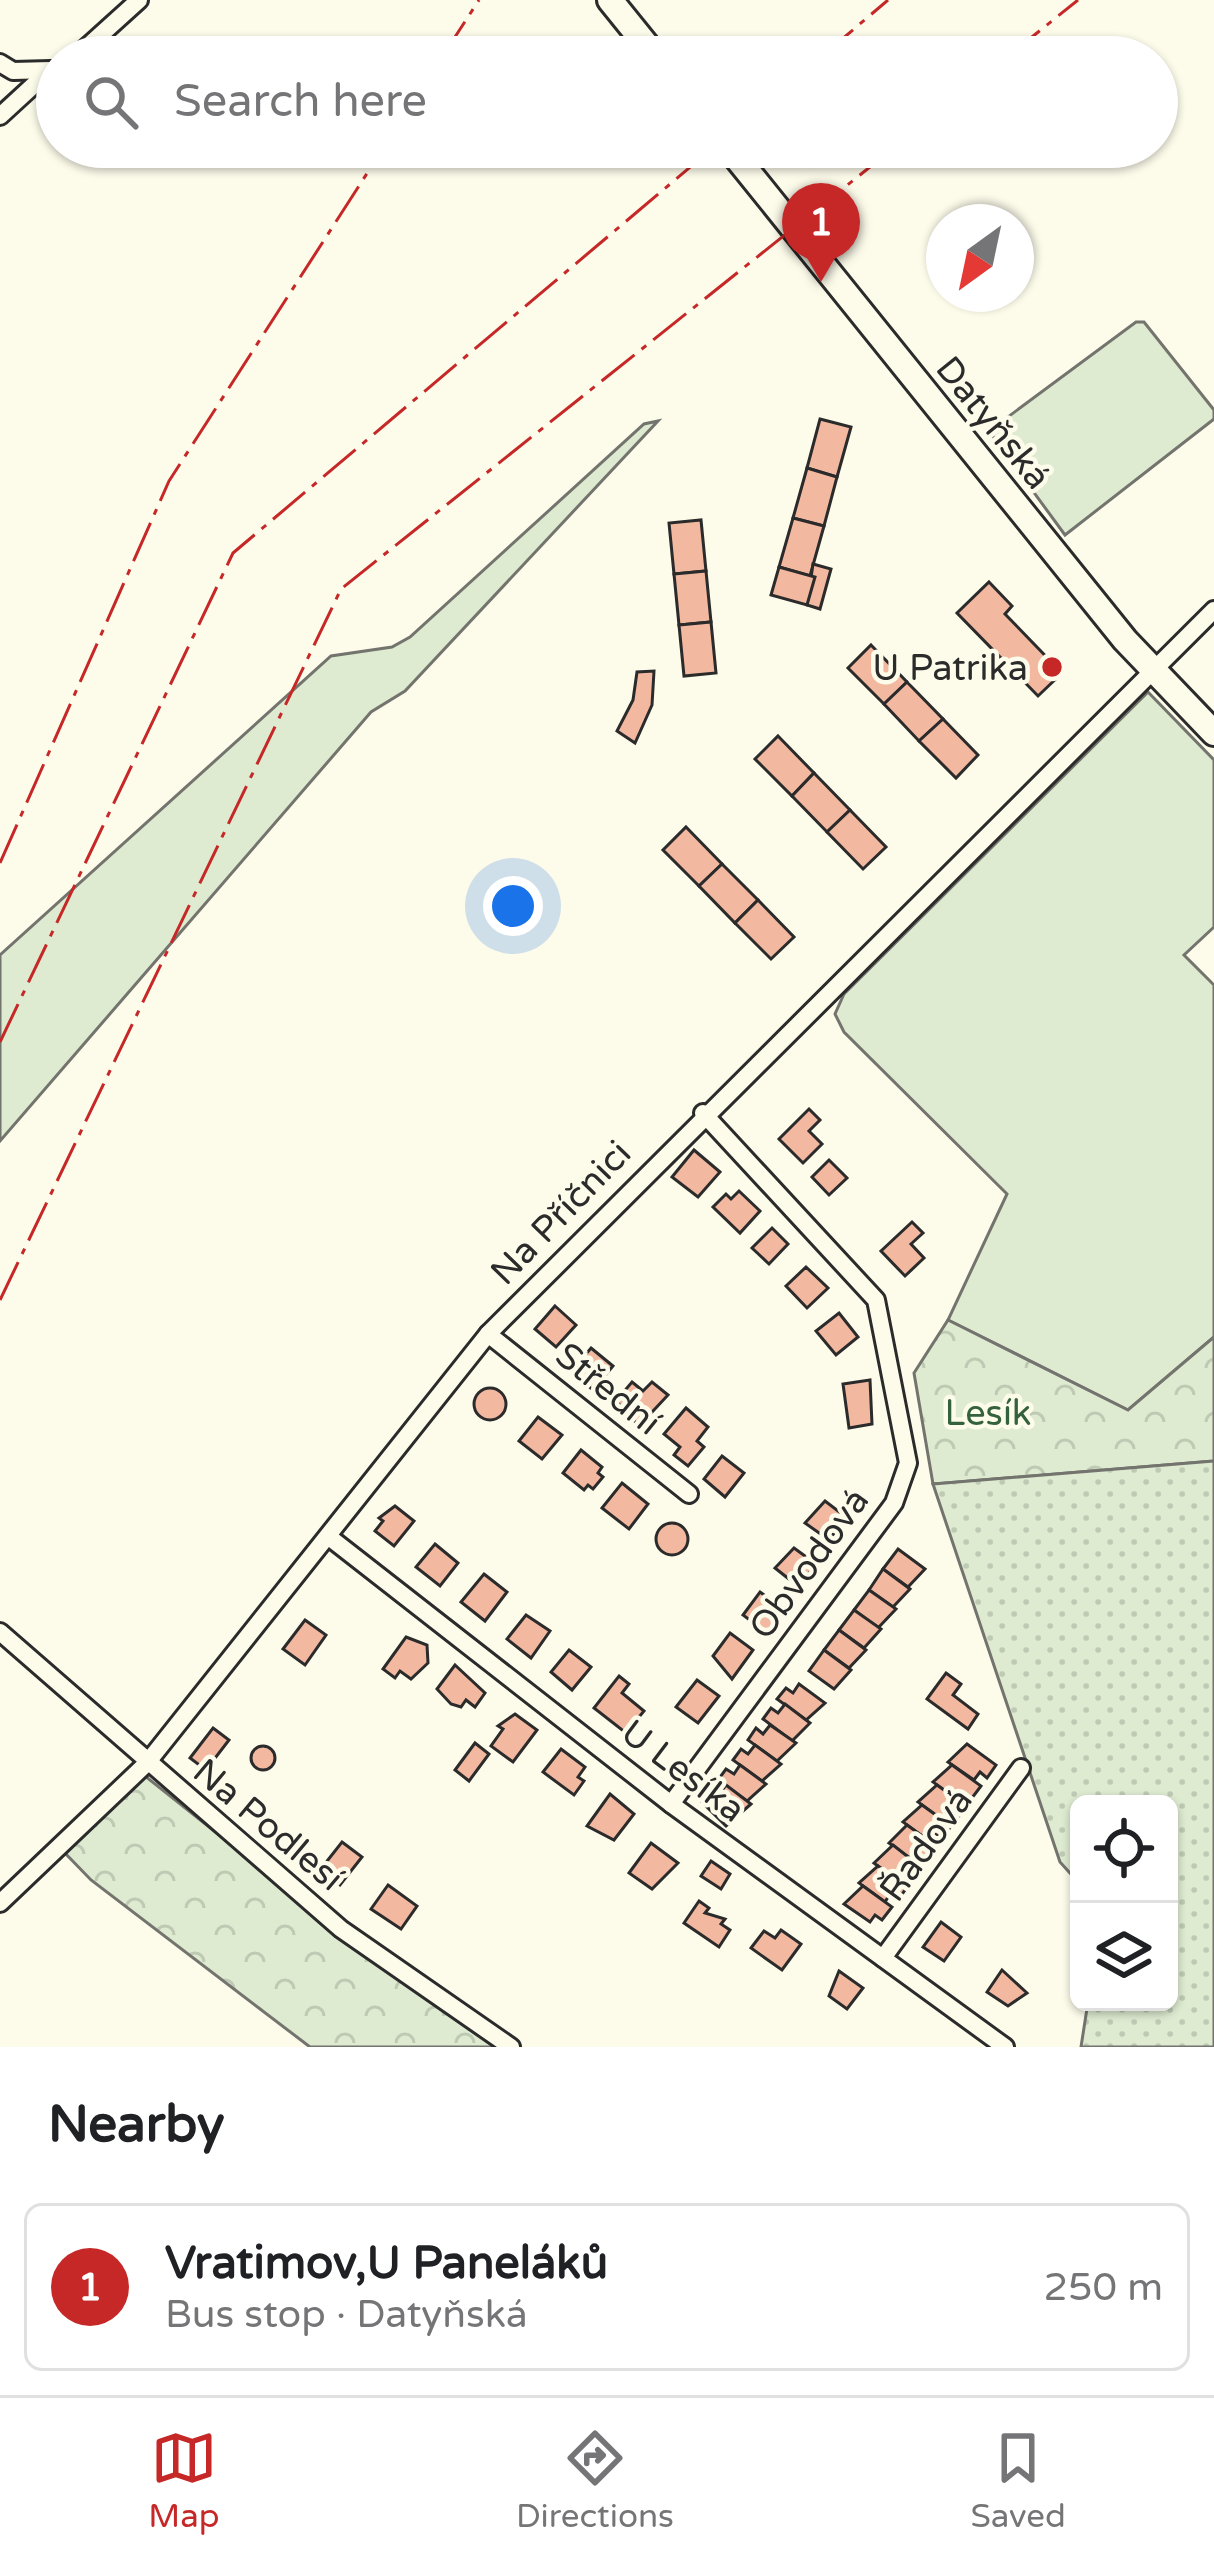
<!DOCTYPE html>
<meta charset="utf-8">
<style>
:root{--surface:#fff;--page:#f6f6f6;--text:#202124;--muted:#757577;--line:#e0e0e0;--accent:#c62828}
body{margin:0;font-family:"Varela Round",sans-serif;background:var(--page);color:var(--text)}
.controls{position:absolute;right:36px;bottom:36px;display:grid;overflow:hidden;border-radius:18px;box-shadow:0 3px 9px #0004}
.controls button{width:108px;height:108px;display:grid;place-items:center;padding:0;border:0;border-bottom:3px solid var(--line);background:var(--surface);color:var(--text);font:60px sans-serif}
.compass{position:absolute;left:926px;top:204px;width:108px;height:108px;border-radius:50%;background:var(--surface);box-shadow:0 3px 9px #0004;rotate:213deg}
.you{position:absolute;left:513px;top:906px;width:42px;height:42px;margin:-30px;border:9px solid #fff;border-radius:50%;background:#1a73e8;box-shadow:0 0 0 18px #1a73e833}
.badge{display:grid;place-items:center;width:78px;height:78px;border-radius:50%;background:var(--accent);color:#fff;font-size:39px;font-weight:700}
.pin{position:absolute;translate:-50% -99px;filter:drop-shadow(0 3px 6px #0008)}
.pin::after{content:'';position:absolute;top:63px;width:42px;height:36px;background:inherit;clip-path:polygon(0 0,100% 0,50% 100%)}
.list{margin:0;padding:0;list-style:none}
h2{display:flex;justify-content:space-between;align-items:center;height:156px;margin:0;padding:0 48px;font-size:51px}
h2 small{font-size:39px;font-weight:400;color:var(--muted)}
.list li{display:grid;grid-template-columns:78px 1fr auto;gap:36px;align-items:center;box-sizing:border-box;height:168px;margin:0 24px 24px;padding:0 24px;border:3px solid var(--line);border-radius:18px}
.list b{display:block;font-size:45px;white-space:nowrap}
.list p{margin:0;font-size:39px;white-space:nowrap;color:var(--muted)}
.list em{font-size:39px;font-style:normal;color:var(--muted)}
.icon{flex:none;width:66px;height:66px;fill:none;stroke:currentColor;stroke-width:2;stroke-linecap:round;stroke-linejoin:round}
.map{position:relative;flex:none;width:1214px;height:2047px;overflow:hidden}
.search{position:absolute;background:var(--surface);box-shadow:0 3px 9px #0004;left:36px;right:36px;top:36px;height:132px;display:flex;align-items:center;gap:30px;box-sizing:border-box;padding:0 42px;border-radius:66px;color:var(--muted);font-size:45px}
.sheet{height:348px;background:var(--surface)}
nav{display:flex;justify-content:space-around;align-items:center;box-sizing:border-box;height:168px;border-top:3px solid var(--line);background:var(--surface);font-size:33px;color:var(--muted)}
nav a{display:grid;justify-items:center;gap:6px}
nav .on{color:var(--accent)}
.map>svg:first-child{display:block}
.grass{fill:#deebd1;stroke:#74746e;stroke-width:3}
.forest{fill:url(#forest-crowns);stroke:#74746e;stroke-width:3}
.park{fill:url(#park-dots);stroke:#74746e;stroke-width:3}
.building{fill:#f2b8a0;stroke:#2b2b2b;stroke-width:3}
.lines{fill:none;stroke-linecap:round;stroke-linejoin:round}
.street-casing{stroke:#2b2b2b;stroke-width:22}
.secondary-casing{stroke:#2b2b2b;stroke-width:30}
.street{stroke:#fdfbea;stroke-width:16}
.secondary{stroke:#fdfbea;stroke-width:24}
.power{stroke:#c62828;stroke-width:3;stroke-dasharray:42 9 6 9;stroke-linecap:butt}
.poi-dot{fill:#c62828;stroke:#fdfbea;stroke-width:4.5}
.labels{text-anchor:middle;stroke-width:9;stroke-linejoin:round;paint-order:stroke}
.street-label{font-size:36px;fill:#2b2b2b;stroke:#fdfbea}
.poi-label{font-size:36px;fill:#2b2b2b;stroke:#fdfbea;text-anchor:end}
.park-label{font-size:36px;fill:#34623c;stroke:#fdfbea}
</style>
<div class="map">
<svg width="1214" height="2047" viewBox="0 0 1214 2047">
<defs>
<pattern id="forest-crowns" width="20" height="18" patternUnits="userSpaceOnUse" patternTransform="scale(3)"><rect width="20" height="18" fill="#deebd1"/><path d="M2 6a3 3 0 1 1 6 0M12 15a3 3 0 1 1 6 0" fill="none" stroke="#bfcab4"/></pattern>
<pattern id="park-dots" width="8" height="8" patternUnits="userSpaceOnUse" patternTransform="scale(3)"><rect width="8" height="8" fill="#deebd1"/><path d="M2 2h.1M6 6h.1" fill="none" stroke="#bfcab4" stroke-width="1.8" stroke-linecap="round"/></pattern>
</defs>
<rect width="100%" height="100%" fill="#fdfbea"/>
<g class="grass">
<polygon points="1136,322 1144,322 1214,410 1214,419 1065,535 989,431"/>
<polygon points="658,421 405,691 371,712 0,1141 0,955 331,656 392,647 410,637 644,424"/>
<polygon points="1148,692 1214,760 1214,927 1184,955 1214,985 1214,1337 1128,1410 948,1320 1007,1194 844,1032 835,1014 844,994"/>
</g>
<g class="forest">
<polygon points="948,1320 1128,1410 1214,1337 1214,1461 933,1484 914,1373"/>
<polygon points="145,1776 335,1927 500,2047 310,2047 91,1880 64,1852"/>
</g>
<polygon class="park" points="1214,1461 1214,2047 1081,2047 1088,2002 1169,2002 1169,1804 1079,1804 1079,1883 1060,1862 933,1484"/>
<g class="building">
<polygon points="820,419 851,427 837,477 807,468"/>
<polygon points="807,468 837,477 824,526 793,518"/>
<polygon points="793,518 824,526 810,576 779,567"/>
<polygon points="701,520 706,571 674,574 669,523"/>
<polygon points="813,564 831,569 820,609 807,605"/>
<polygon points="779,567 815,577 807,605 771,595"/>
<polygon points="706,571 711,622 679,625 674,574"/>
<polygon points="989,582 1012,606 1005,614 1062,673 1038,696 957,613"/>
<polygon points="711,622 716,673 684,676 679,625"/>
<polygon points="871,645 907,682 884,704 848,668"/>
<polygon points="654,671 652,705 635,743 617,731 633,700 637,672"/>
<polygon points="907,682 943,719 919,741 884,704"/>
<polygon points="943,719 978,755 956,778 919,741"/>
<polygon points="778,736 814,773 792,796 755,759"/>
<polygon points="814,773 850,810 827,832 792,796"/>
<polygon points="850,810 886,847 863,869 827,832"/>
<polygon points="686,827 722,864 699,886 663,850"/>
<polygon points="722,864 758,900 735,923 699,886"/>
<polygon points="758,900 794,937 771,959 735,923"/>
<polygon points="809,1109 820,1120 809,1131 822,1144 803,1163 779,1139"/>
<polygon points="694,1150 720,1172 698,1197 672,1177"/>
<polygon points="829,1160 847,1178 829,1195 812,1177"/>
<polygon points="739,1191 760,1211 740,1233 713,1207 726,1194 731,1199"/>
<polygon points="912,1222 923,1233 911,1244 924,1258 905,1276 881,1251"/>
<polygon points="772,1228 788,1244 769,1264 752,1248"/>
<polygon points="806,1267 828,1288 807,1308 786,1286"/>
<polygon points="555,1306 576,1325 556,1347 535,1329"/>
<polygon points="839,1313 858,1337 836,1355 816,1331"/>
<polygon points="591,1348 613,1366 593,1390 571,1372"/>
<polygon points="870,1380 872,1424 849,1428 843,1384"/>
<polygon points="632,1382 643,1391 652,1382 668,1395 639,1426 616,1401"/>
<circle cx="490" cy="1404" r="16"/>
<polygon points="686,1408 708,1427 697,1441 704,1447 688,1466 674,1455 680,1447 664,1434"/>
<polygon points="538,1417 562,1435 542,1459 519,1441"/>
<polygon points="581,1450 602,1467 598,1473 603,1477 593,1489 588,1485 584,1490 563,1473"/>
<polygon points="722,1456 744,1473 725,1497 704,1479"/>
<polygon points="622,1483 648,1504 629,1529 602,1508"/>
<polygon points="825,1501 846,1517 829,1540 805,1523"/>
<polygon points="395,1506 414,1521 394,1546 375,1531 383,1521 379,1518"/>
<circle cx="672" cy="1539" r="16"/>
<polygon points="435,1544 458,1563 440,1586 416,1567"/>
<polygon points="794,1548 816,1564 799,1587 775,1568"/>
<polygon points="898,1549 925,1569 908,1587 883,1569"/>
<polygon points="883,1569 910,1589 893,1607 869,1590"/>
<polygon points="484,1574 507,1592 485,1621 461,1602"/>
<polygon points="869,1590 896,1609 878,1628 854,1610"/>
<polygon points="760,1592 783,1609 767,1633 743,1615"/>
<polygon points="854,1610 881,1629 864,1648 839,1630"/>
<polygon points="526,1615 550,1631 531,1658 507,1639"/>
<polygon points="305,1620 326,1635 305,1665 283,1649"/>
<polygon points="839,1630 866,1650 849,1668 824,1650"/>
<polygon points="730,1633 753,1650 732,1679 713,1656"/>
<polygon points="406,1637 427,1645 428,1663 411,1679 400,1671 395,1678 383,1669"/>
<polygon points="569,1650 591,1667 572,1690 551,1672"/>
<polygon points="824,1650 851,1670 834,1689 809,1671"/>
<polygon points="455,1665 485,1693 475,1707 466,1700 461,1707 451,1704 437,1689"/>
<polygon points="946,1673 961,1684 953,1695 978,1714 968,1729 927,1699"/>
<polygon points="619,1676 629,1684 622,1693 644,1711 626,1733 594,1708"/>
<polygon points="697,1680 719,1696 698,1723 676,1707"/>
<polygon points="799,1684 825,1703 806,1720 777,1699 786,1688 793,1693"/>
<polygon points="785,1704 810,1723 792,1741 763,1719 771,1708 778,1713"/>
<polygon points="515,1714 537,1730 513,1762 491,1746 503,1729 498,1726"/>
<polygon points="770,1725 796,1743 777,1761 748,1740 756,1728 763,1734"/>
<polygon points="213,1728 229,1740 206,1770 190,1758"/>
<polygon points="475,1743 489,1754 469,1781 455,1770"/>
<polygon points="967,1744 996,1765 987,1778 980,1772 974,1780 948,1762"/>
<polygon points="755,1745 781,1764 762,1781 733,1760 741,1749 748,1754"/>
<circle cx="263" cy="1758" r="12"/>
<polygon points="561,1749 585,1767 578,1777 584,1781 574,1795 543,1772"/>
<polygon points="740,1765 766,1784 747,1801 718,1780 726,1769 734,1774"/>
<polygon points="952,1765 981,1786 972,1798 965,1793 959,1801 933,1782"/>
<polygon points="726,1785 751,1804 726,1826 702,1802 712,1789 719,1795"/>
<polygon points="937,1785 966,1806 957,1819 949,1813 944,1821 918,1802"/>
<polygon points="610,1794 634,1814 614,1840 587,1826"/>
<polygon points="922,1805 951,1826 942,1839 935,1834 929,1841 903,1822"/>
<polygon points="907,1825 936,1846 927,1859 920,1854 914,1861 889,1843"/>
<polygon points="342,1842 362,1857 340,1885 320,1870"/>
<polygon points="651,1843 678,1863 652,1889 629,1873"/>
<polygon points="893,1845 921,1867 913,1879 906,1874 899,1882 874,1863"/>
<polygon points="711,1861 730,1874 721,1889 701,1876"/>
<polygon points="878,1866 907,1887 898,1900 890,1894 885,1902 859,1883"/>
<polygon points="388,1885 417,1906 401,1929 371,1909"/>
<polygon points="863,1886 892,1907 882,1920 875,1915 870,1922 844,1904"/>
<polygon points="699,1901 709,1908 705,1913 725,1919 721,1924 730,1930 719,1947 684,1923"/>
<polygon points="941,1922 961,1937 944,1961 923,1947"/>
<polygon points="781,1930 801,1944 782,1970 751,1948 764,1931 775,1938"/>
<polygon points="1002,1970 1027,1993 1008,2006 987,1992"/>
<polygon points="839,1971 863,1988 847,2009 829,1996"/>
</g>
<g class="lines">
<g class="street-casing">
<g id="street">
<polyline points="76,57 139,0"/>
<polyline points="0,63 13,71 51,70"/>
<polyline points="0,116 49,71"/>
<polyline points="488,1334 689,1494"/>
<polyline points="329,1537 671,1804 1005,2047"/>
<polyline points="0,1632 341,1929 511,2047"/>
<polyline points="671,1804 894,1503 908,1463 876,1300 703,1113"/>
<polyline points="0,1903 147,1763 488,1334 1214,610"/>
<polyline points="883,1958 1021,1768"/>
</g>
</g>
<g class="secondary-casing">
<g id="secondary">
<polyline points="610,0 656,57"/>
<polyline points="728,147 1125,640 1214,733"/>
</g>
</g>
<use href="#street" class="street"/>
<use href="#secondary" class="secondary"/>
<g class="power">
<polyline points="442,57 479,0"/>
<polyline points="821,57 888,0"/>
<polyline points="1007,57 1078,0"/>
<polyline points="0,863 169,481 384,147"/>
<polyline points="0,1042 233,553 714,147"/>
<polyline points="0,1300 341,589 895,147"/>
</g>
</g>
<circle class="poi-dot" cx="1052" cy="667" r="12"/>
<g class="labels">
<g class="street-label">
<text transform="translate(994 422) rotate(51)" y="13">Datyňská</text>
<text transform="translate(560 1212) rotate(-46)" y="13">Na Příčnici</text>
<text transform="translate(609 1388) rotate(39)" y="13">Střední</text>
<text transform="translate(808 1563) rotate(-54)" y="13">Obvodová</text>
<text transform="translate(684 1770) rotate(37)" y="13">U Lesíka</text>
<text transform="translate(269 1824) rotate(40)" y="13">Na Podlesí</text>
<text transform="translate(925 1844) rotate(-54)" y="13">Řadová</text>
</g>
<g class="poi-label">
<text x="1028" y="680">U Patrika</text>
</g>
<g class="park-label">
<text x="988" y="1425">Lesík</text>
</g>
</g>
</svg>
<div class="controls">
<button><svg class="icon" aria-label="locate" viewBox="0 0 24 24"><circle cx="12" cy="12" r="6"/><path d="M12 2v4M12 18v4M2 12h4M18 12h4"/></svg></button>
<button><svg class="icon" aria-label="layers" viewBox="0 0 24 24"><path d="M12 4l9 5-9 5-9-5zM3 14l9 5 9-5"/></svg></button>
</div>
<svg class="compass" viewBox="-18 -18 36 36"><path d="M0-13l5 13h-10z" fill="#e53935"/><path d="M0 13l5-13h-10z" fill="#757577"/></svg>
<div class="you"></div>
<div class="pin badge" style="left:821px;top:282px">1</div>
<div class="search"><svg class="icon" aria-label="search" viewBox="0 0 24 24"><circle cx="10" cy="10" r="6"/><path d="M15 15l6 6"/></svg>Search here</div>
</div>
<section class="sheet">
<h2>Nearby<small></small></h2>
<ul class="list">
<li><span class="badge">1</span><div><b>Vratimov,U Paneláků</b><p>Bus stop · Datyňská</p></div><em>250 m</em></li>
</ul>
</section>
<nav>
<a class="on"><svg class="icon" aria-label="map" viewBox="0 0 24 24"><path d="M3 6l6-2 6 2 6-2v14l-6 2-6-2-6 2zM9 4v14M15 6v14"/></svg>Map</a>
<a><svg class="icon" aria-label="directions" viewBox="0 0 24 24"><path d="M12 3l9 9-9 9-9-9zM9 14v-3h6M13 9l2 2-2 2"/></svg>Directions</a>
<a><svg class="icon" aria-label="saved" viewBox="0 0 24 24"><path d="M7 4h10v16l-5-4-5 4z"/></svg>Saved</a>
</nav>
